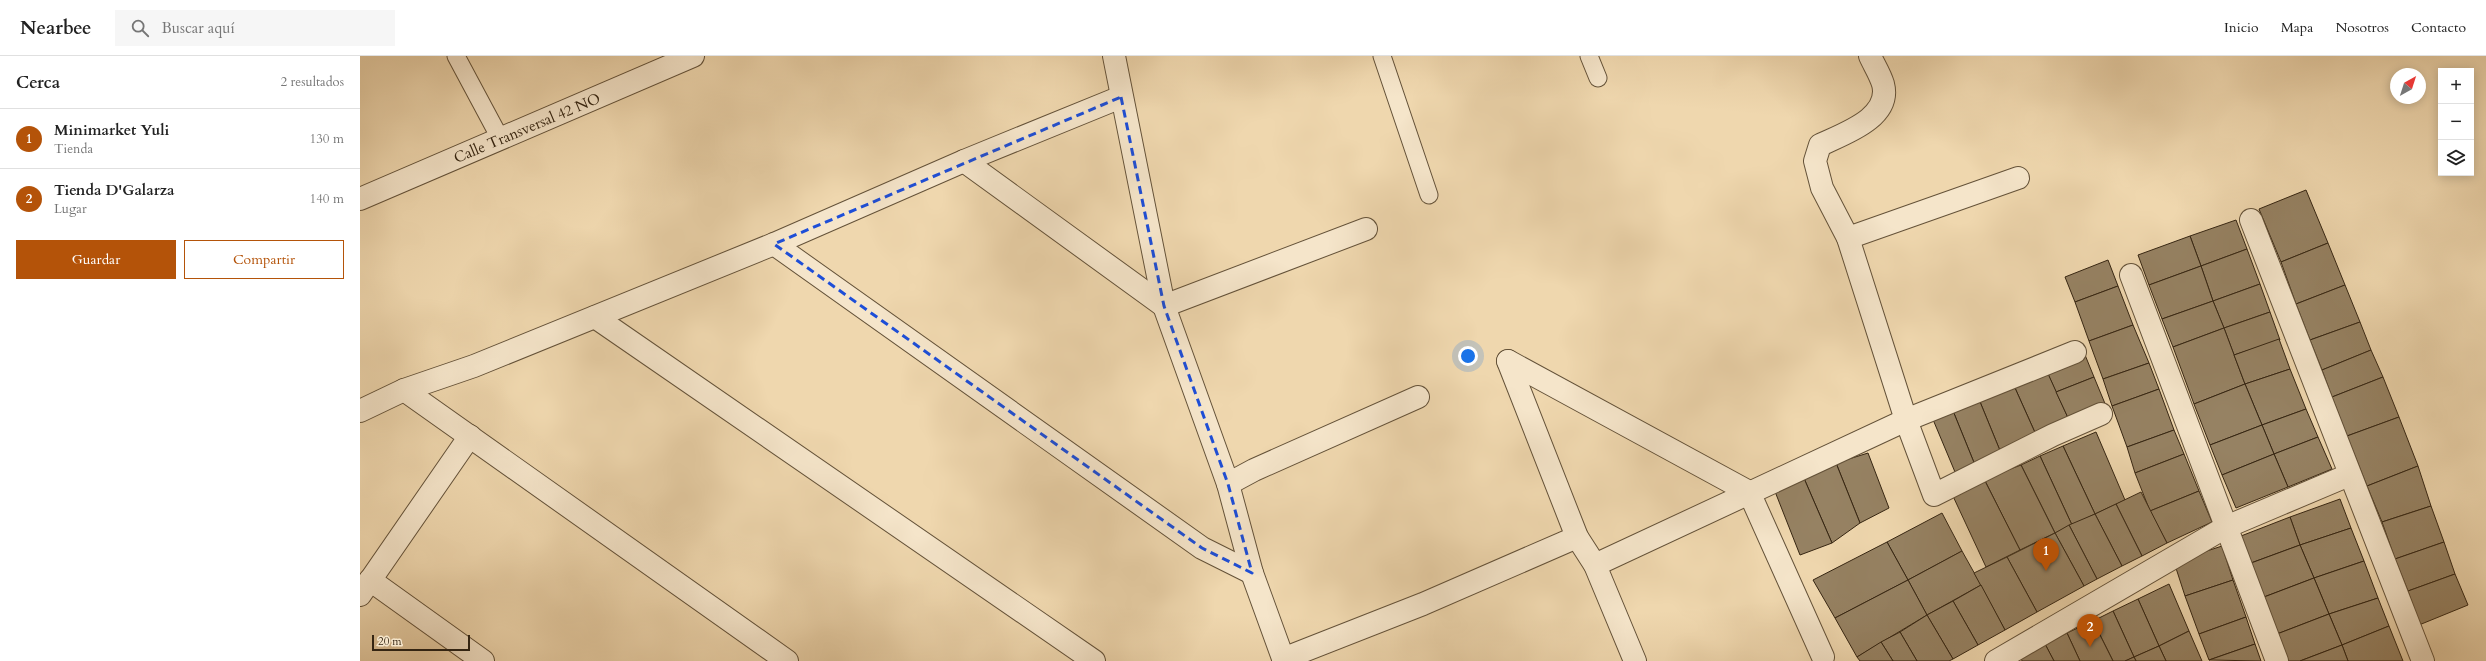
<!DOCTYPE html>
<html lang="es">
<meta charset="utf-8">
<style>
:root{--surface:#fff;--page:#f6f6f6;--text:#222;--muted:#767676;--line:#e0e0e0;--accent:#b45309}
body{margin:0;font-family:Cardo,serif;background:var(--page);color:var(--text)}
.controls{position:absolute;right:12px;top:12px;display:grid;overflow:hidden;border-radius:0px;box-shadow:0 2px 10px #0003}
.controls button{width:36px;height:36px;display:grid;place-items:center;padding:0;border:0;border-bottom:1px solid var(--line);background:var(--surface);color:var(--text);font:20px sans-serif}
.compass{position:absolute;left:2030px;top:12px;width:36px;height:36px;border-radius:50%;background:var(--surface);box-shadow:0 2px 10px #0003;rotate:39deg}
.scale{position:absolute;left:12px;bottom:10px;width:98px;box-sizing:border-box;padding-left:4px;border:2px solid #352512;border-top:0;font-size:11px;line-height:14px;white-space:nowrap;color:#352512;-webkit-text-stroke:3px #f5e5ca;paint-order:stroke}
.you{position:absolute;left:1108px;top:300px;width:14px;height:14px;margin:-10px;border:3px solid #fff;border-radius:50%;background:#1a73e8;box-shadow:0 0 0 6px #1a73e833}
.badge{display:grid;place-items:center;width:26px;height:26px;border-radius:50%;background:var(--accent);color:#fff;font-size:13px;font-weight:700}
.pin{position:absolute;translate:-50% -33px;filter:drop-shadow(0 1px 2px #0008)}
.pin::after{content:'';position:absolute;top:21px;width:14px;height:12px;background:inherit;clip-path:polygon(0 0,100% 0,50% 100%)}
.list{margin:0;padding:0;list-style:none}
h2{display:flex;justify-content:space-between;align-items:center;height:52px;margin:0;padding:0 16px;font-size:17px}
h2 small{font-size:13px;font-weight:400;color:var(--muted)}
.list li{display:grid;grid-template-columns:26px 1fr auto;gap:12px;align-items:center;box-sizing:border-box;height:60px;padding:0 16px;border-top:1px solid var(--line)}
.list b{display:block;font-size:15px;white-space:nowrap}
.list p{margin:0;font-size:13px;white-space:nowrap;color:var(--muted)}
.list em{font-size:13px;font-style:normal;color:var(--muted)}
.actions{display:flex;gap:8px;padding:12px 16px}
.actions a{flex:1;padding:9px 0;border:1px solid var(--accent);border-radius:0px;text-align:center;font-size:14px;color:var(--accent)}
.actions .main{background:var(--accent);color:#fff}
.icon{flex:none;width:22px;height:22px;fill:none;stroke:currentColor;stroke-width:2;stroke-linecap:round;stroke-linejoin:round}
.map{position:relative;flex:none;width:2126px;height:605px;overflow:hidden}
header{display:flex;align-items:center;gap:24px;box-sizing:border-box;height:56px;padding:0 20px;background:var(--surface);border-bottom:1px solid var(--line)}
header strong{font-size:19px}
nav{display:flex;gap:22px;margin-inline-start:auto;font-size:14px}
.search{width:280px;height:36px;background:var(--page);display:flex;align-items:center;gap:10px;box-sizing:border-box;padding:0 14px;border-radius:0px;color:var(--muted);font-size:15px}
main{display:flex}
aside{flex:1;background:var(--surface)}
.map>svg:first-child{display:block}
.building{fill:#968263;stroke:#352512}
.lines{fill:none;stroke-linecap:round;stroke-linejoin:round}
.service-casing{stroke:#645239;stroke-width:19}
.minor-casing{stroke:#645239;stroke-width:24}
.service{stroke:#f5e5ca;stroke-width:17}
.minor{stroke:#f5e5ca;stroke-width:22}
.marked{fill:none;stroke:#1d4ed8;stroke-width:3;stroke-dasharray:8 5;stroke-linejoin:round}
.labels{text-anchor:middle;stroke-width:4;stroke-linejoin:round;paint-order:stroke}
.street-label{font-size:15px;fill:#352512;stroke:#f5e5ca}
</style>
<header>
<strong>Nearbee</strong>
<div class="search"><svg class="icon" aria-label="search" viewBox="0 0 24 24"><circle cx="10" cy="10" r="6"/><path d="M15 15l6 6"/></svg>Buscar aquí</div>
<nav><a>Inicio</a><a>Mapa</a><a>Nosotros</a><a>Contacto</a></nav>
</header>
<main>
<aside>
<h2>Cerca<small>2 resultados</small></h2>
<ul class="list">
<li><span class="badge">1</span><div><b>Minimarket Yuli</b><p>Tienda</p></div><em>130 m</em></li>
<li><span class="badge">2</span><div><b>Tienda D'Galarza</b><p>Lugar</p></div><em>140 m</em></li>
</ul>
<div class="actions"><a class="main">Guardar</a><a>Compartir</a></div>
</aside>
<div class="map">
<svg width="2126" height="605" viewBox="0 0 2126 605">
<rect width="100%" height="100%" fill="#efd7ae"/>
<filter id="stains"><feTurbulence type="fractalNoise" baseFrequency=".005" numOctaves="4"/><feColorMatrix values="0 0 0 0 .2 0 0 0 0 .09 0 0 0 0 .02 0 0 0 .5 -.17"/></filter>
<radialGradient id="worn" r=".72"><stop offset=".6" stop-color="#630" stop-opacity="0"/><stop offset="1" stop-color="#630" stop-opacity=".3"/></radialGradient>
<g class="building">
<polygon points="1946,134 1968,187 1921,206 1899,153"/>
<polygon points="1876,164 1887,193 1841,210 1830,180"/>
<polygon points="1830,180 1841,210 1789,229 1778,199"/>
<polygon points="1968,187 1985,229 1936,248 1921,206"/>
<polygon points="1887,193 1900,228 1853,245 1841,210"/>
<polygon points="1748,204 1758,230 1715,246 1705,221"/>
<polygon points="1841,210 1853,245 1802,263 1789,229"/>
<polygon points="1900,228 1910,256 1864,272 1853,245"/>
<polygon points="1985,229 2000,266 1950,284 1936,248"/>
<polygon points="1758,230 1773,269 1729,285 1715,246"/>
<polygon points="1853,245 1864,272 1813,291 1802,263"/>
<polygon points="1910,256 1920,284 1874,299 1864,272"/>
<polygon points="2000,266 2011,294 1962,314 1950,284"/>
<polygon points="1773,269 1789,307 1743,323 1729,285"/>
<polygon points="1864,272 1885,328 1834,348 1813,291"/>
<polygon points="1919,283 1930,313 1885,328 1874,299"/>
<polygon points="1723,294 1734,321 1696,336 1684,309"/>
<polygon points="2011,294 2023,321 1972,341 1962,314"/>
<polygon points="1789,307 1799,333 1752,350 1743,323"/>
<polygon points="1684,309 1710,366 1677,381 1651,323"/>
<polygon points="1930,313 1946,353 1902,369 1885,328"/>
<polygon points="1734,321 1746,350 1710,366 1696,336"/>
<polygon points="2023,321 2039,361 1987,380 1972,341"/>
<polygon points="1651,323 1677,381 1641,397 1616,336"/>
<polygon points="1885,328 1902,369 1850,389 1834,348"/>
<polygon points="1799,333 1814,374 1767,391 1752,350"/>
<polygon points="1616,336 1641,397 1615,409 1589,345"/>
<polygon points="1589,345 1615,409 1595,416 1569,354"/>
<polygon points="1946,353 1958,381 1914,398 1902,369"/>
<polygon points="2039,361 2058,410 2007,430 1987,380"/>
<polygon points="1902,369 1914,398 1862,419 1850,389"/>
<polygon points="1814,374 1824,398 1775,417 1767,391"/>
<polygon points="1736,376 1765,444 1735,458 1703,390"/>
<polygon points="1958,381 1972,413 1928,431 1914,398"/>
<polygon points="1703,390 1735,458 1712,469 1680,400"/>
<polygon points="1508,397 1529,452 1500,467 1476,407"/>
<polygon points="1824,398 1839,435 1790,455 1775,417"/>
<polygon points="1914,398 1928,431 1876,452 1862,419"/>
<polygon points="1680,400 1712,469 1695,477 1661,409"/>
<polygon points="1476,407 1500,467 1472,487 1443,420"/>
<polygon points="1661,409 1695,477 1660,494 1624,423"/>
<polygon points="2058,410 2071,450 2022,466 2007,430"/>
<polygon points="1443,420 1472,487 1440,499 1414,433"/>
<polygon points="1624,423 1660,494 1626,511 1592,438"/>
<polygon points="1839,435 1852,466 1807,487 1790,455"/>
<polygon points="1781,436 1807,487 1782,500 1756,448"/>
<polygon points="1980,443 1991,472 1940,489 1930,461"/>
<polygon points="1756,448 1782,500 1762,510 1735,458"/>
<polygon points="2071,450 2084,486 2035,503 2022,466"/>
<polygon points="1582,457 1602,495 1548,524 1527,486"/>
<polygon points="1735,458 1762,510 1737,523 1709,469"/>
<polygon points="1930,461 1940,489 1891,507 1881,480"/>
<polygon points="1709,469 1737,523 1724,530 1695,477"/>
<polygon points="1991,472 2004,505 1954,522 1940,489"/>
<polygon points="1695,477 1724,530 1677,556 1647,501"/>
<polygon points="1527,486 1548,524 1475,562 1453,524"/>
<polygon points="2084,486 2095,518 2048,535 2035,503"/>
<polygon points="1940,489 1954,522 1904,541 1891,507"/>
<polygon points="1862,490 1873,524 1825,540 1814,506"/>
<polygon points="1602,495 1621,529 1567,559 1548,524"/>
<polygon points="1647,501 1677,556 1645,574 1614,517"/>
<polygon points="2004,505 2018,542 1969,558 1954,522"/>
<polygon points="2095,518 2108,549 2059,569 2048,535"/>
<polygon points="1954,522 1969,558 1917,578 1904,541"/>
<polygon points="1548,524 1567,559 1497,601 1475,562"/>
<polygon points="1873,524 1886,561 1839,578 1825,540"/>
<polygon points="1809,528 1829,575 1799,590 1778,543"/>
<polygon points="1621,529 1645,574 1618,589 1593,545"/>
<polygon points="2018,542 2029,570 1982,589 1969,558"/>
<polygon points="1778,543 1799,590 1774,601 1753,555"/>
<polygon points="1593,545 1618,589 1593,603 1567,559"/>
<polygon points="1753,555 1774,601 1765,605 1753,605 1733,565"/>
<polygon points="1969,558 1982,589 1940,605 1927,605 1917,578"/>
<polygon points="1567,559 1593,603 1589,605 1557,605 1540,576"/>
<polygon points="1886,561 1895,588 1849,604 1839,578"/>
<polygon points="1733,565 1753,605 1720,605 1707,577"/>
<polygon points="2029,570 2043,605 1988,605 1982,589"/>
<polygon points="1829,575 1842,605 1806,605 1799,590"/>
<polygon points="1540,576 1557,605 1533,605 1521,586"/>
<polygon points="1707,577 1720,605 1694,605 1685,588"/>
<polygon points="1521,586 1533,605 1500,605 1497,601"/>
<polygon points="1685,588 1694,605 1662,605 1661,602"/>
<polygon points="1895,588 1901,605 1849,604"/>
<polygon points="1982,589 1988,605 1940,605"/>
<polygon points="1799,590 1806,605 1776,605 1774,601"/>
<polygon points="1774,601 1776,605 1765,605"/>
</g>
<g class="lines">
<g class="service-casing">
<g id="service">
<polyline points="96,0 141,84"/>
<polyline points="1022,0 1069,139"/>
<polyline points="1229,0 1238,22"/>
</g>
</g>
<g class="minor-casing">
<g id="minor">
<polyline points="754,0 804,250 868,428 892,517 924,605"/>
<path d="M 1510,0 C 1514,9 1520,18 1523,28 C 1532,62 1483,78 1460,89 L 1455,105 L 1462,132 L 1488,182 L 1546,364 L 1574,439 L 1693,379 L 1741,358"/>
<polyline points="604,105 804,250 1006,173"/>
<polyline points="0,143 333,0"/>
<polyline points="1891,164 2063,605"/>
<polyline points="1488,182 1658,122"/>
<polyline points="414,188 842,492 892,517"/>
<polyline points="1771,219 1917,605"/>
<polyline points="235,261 734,605"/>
<polyline points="1148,305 1389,436 1463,601"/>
<polyline points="1148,305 1217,481 1235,509 1275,605"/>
<polyline points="44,334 427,605"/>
<polyline points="0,355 44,334 114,310 414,188 604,105 761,41"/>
<polyline points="868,428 894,414 1058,341"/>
<polyline points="1235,509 1546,364 1715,296"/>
<polyline points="10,524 123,605"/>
<polyline points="0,539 110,380"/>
<polyline points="923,603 1063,548 1217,481"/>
<polyline points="1636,605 1866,471 1989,419"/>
</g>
</g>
<use href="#service" class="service"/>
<use href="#minor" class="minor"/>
</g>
<path class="marked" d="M 761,41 L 804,250 L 868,428 L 892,517 L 842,492 L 414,188 Z"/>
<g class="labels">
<g class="street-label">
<text transform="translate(167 72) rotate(-23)" y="5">Calle Transversal 42 NO</text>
</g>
</g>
<rect width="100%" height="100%" filter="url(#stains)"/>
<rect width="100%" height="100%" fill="url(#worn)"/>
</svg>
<div class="controls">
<button>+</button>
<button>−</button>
<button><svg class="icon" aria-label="layers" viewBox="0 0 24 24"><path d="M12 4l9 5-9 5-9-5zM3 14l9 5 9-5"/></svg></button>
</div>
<svg class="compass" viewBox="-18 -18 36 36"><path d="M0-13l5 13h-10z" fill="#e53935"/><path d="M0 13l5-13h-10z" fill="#767676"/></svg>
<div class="scale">20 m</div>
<div class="you"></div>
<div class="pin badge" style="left:1686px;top:515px">1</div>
<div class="pin badge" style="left:1730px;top:591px">2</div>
</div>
</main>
